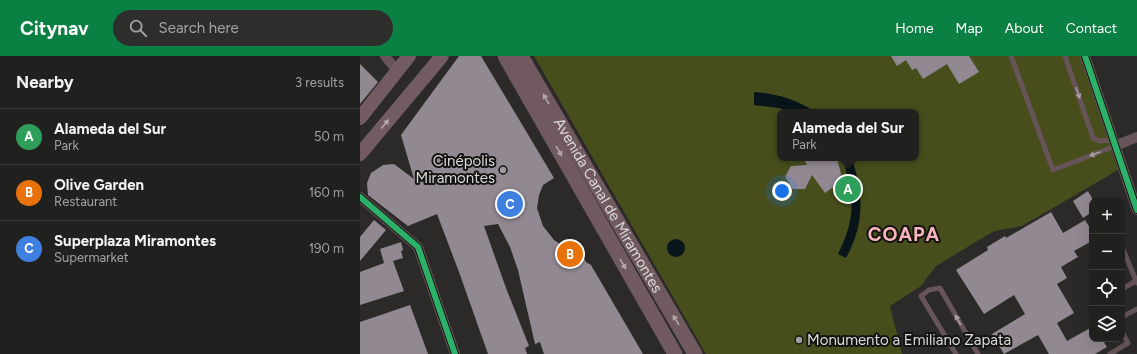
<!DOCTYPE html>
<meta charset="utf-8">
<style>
:root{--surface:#20201e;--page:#2d2d2b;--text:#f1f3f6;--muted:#a2a3a4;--line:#3d3e3c;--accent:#0b8043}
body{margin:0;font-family:Figtree,sans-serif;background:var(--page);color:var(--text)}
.controls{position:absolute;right:12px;bottom:12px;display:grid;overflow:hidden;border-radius:8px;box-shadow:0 4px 16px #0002}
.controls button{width:36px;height:36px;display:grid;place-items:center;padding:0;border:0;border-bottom:1px solid var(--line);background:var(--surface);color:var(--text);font:20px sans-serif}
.you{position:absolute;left:422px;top:135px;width:14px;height:14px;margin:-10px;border:3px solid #fff;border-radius:50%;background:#1a73e8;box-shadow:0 0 0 6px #1a73e833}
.badge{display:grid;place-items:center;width:26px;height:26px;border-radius:50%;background:var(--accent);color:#fff;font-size:13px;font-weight:700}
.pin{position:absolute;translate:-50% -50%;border:2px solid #fff;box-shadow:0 1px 4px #0006}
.popup{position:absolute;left:417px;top:53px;width:142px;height:52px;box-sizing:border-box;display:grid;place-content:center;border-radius:8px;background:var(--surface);filter:drop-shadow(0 1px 3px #0005);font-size:13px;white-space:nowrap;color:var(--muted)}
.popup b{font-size:15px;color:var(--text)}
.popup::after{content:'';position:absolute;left:50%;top:100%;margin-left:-8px;border:8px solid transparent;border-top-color:var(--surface)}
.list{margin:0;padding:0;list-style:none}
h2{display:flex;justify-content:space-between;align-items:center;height:52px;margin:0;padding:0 16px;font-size:17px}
h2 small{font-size:13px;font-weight:400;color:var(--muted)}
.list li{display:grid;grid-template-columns:26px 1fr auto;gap:12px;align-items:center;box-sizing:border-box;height:56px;padding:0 16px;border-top:1px solid var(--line)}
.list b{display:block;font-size:15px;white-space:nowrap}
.list p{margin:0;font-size:13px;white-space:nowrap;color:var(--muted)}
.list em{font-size:13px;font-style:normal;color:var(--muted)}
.icon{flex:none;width:22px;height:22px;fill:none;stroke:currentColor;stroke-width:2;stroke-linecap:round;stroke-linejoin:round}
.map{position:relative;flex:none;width:777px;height:298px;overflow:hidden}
header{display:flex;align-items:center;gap:24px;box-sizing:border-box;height:56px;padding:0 20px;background:var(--accent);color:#fff}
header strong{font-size:19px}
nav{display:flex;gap:22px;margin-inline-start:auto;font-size:14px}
.search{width:280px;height:36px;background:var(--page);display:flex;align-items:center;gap:10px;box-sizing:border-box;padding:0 14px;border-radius:22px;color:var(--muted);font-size:15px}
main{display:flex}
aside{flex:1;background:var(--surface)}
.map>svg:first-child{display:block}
.green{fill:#474e1c;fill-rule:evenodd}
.water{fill:#071419}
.building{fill:#928892}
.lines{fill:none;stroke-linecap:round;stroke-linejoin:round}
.service{stroke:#665458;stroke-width:5}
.minor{stroke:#665458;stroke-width:10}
.secondary{stroke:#725c62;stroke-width:14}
.primary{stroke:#705a5f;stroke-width:15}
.cycleway-casing{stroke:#141312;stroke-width:8}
.cycleway{stroke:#2db169;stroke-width:6}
.oneway{fill:#a79e9f}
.oneway2{fill:#b1a7a8}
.oneway3{fill:#b2a8a9}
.poi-dot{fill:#9f9d9b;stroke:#141312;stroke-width:1.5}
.labels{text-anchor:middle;stroke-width:4;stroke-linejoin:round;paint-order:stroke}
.poi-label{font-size:15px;fill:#dddbd9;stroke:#141312;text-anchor:end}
.street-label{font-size:15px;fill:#dddbd9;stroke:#141312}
.district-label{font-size:19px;font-weight:bold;letter-spacing:1px;fill:#fab6bd;stroke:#141312}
</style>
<header>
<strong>Citynav</strong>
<div class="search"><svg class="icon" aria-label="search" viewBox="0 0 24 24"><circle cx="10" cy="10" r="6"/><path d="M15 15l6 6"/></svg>Search here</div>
<nav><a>Home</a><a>Map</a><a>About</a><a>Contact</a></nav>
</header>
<main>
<aside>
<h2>Nearby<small>3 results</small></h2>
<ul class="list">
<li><span class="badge" style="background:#2e9e5b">A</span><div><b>Alameda del Sur</b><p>Park</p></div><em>50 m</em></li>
<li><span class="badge" style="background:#e8710a">B</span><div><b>Olive Garden</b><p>Restaurant</p></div><em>160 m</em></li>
<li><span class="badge" style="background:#3f7fe0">C</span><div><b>Superplaza Miramontes</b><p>Supermarket</p></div><em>190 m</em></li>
</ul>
</aside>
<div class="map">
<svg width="777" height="298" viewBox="0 0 777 298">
<rect width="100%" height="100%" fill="#2b2a28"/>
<path class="green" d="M 174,0 L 720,0 L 758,114 L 662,170 L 634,175 L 576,210 L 561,230 L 530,250 L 542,298 L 346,298 ZM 420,56 L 556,56 L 556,102 L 420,102 Z"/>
<g class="water">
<path d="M 394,36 C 417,38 436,43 455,56 L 431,56 L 419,52 L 394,49 Z"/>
<path d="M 493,106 C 504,142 504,168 486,202 L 478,198 C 494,166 495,145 485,111 Z"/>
<circle cx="316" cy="192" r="9"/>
</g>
<g class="building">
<polygon points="99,0 121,0 194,122 183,129 179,139 177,152 183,170 194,184 208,193 221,196 226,206 231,209 283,298 184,298 180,286 175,288 158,214 150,191 138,168 124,170 146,232 169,290 165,292 167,298 128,298 99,216 77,158 48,170 8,139 7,127 11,117 23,109 34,108 54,123 41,79"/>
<polygon points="531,0 609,0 619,16 599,28 587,8 563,23 556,12 552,14 546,4 537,10"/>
<polygon points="0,8 18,26 0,48"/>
<polygon points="443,102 477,102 481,118 479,131 472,132 465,137 452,119 445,133 433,133 425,121 431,110 447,109"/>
<polygon points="728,135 732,142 732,156 723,162 713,145"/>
<polygon points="691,156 703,177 725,164 732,175 732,185 714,195 718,201 701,211 707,222 697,228 714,257 697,267 707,285 732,271 732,283 742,283 747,291 735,298 689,298 678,279 644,298 632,278 665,258 654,239 624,258 596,214 628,194 627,191 645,180 646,182"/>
<polygon points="14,164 26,174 0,205 0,181"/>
<polygon points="41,186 43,194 41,195 43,202 33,205 44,235 0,249 0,216 24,207 20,193"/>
<polygon points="50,249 68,298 0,298 0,266"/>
</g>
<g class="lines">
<g class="service">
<polyline points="651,0 693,114 755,90"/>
<polyline points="705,0 733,82 739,85 753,84"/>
<polyline points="762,191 777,227"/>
<polyline points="762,233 776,225"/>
<polyline points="762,261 777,253"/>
<polyline points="596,298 561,240 569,234 580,232 618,298"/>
<polyline points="750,298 768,287 762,276"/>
</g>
<g class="minor">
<polyline points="25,0 37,15"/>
<polyline points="725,0 777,154"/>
<polyline points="755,90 777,81"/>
<polyline points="0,141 58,191 95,298"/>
</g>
<g class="secondary">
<polyline points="0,62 49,0"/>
<polyline points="0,98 82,0"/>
</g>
<g class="primary">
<polyline points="145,0 315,298"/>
<path id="s1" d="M 161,0 L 335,298"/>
</g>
<g class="cycleway-casing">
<g id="cycleway">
<polyline points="725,0 777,154"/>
<polyline points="0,141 58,191 95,298"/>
</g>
</g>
<use href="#cycleway" class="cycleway"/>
</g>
<defs><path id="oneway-solid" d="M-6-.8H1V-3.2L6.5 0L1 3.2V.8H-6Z"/></defs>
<g class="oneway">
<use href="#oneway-solid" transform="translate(718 37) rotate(71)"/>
<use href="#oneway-solid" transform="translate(735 98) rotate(159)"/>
<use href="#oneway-solid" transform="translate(598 264) rotate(-120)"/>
</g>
<g class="oneway2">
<use href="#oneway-solid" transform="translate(186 43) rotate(-120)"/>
<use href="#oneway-solid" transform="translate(199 95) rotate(60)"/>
<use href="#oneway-solid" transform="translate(263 208) rotate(60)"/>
<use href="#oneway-solid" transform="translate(316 264) rotate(-121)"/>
</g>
<use class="oneway3" href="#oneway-solid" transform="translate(25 68) rotate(-50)"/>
<g class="poi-dot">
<circle cx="143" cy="114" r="4"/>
<circle cx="439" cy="284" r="4"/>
</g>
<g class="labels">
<g class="poi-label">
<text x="135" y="110">Cinépolis<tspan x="135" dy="17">Miramontes</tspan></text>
<text x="447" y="289" text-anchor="start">Monumento a Emiliano Zapata</text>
</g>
<g class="street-label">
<text dy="5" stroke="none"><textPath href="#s1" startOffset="173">Avenida Canal de Miramontes</textPath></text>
</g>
<g class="district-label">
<text x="544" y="185">COAPA</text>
</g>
</g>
</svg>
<div class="controls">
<button>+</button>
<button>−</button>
<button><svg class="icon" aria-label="locate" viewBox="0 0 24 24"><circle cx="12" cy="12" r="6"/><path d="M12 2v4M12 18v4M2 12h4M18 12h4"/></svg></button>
<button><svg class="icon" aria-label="layers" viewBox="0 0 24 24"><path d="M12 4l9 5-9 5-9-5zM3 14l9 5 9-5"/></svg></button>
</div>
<div class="you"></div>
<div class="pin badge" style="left:488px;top:133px;background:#2e9e5b">A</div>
<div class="popup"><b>Alameda del Sur</b>Park</div>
<div class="pin badge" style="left:210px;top:198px;background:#e8710a">B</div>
<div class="pin badge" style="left:150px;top:148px;background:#3f7fe0">C</div>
</div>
</main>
